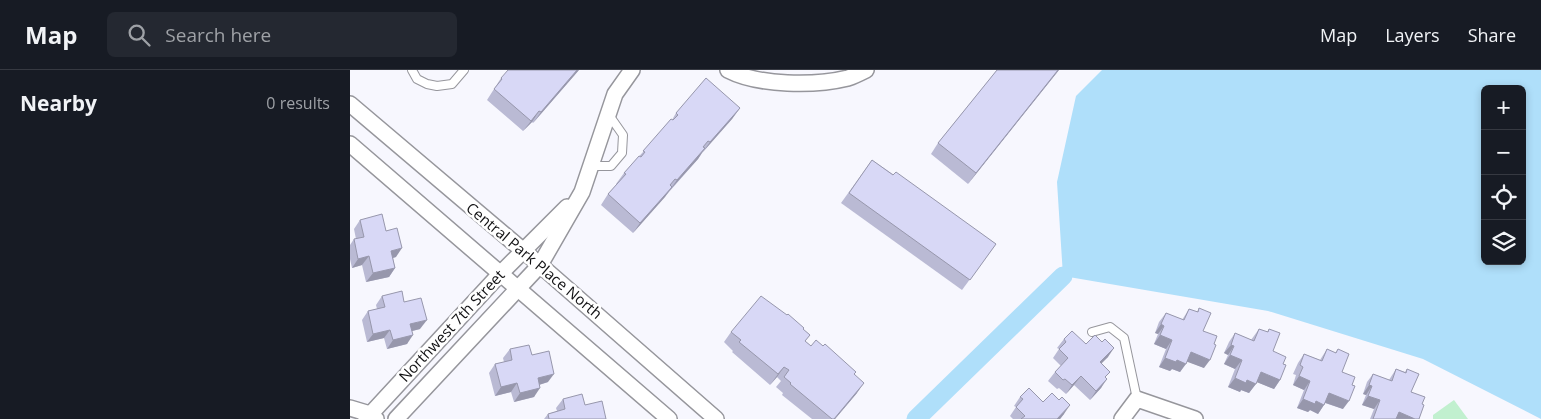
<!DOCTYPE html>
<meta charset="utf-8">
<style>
:root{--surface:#171b24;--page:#242831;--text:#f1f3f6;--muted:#9ea1a6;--line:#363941}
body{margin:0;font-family:"Open Sans",sans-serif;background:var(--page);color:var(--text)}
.controls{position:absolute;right:15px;top:15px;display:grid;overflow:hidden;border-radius:8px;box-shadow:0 2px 8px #0003}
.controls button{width:45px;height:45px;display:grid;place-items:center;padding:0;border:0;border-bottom:1px solid var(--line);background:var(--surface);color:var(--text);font:25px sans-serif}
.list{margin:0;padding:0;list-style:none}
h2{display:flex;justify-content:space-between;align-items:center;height:65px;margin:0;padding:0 20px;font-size:21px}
h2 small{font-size:16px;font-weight:400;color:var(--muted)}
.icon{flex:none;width:28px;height:28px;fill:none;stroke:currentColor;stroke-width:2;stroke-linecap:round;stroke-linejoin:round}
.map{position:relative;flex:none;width:1191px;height:349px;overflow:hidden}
header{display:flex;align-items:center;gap:30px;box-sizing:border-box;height:70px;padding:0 25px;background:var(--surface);border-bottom:1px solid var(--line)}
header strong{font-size:24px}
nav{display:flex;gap:28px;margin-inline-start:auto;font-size:18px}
.search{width:350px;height:45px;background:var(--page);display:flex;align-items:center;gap:12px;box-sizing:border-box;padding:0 18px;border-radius:8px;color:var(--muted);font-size:19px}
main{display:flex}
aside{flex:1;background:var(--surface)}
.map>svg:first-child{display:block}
.green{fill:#c1f0cf}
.water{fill:#afdffa;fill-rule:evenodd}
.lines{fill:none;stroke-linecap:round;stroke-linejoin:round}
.canal{stroke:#afdffa;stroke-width:19}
.service-casing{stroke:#96969c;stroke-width:10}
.minor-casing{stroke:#96969c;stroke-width:18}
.service{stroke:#fff;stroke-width:8}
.minor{stroke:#fff;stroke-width:15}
.wall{fill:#babad4}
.shaded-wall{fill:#9797ac}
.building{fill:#d8d8f6;stroke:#9797ac}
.labels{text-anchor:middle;stroke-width:5;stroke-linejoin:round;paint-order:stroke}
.street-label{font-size:15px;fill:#111113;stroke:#fff}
</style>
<header>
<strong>Map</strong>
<div class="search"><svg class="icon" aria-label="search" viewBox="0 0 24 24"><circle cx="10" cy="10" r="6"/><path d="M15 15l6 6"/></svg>Search here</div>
<nav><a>Map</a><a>Layers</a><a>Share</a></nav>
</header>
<main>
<aside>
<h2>Nearby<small>0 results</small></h2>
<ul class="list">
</ul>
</aside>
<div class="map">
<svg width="1191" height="349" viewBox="0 0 1191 349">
<rect width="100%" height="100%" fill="#f7f7fe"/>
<polygon class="green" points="1104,330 1118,349 1083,349 1083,345"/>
<path class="water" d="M 752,0 L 1191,0 L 1191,349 L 1073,289 L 918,241 L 713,206 L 707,112 L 726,26 ZM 1135,19 L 1172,19 L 1172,191 L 1135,191 Z"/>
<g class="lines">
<polyline class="canal" points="566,349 713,206"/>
<g class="service-casing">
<g id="service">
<polyline points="62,0 67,9 77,14 87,16 102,14 114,0"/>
<polyline points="241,96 261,96 272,83 273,65 259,45"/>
<polyline points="742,262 760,257 774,268 787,329"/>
</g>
</g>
<g class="minor-casing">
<g id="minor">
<path d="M 378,0 C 409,16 465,16 498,8 C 504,6 510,3 516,0"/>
<polyline points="0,34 190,195 366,349"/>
<polyline points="0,74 319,349"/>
<polyline points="0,338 20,344 26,349"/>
<polyline points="16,349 150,204 217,137"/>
<polyline points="46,349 190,195 232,122 265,24 282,0"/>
<polyline points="772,349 787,329 845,349"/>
</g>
</g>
<use href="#service" class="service"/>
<use href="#minor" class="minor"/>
</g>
<g class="wall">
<polygon points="229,0 183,53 182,52 173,61 137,30 151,8"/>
<polygon points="647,0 709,0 618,114 581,84 588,73"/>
<polygon points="390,38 382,49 352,83 348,89 283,163 251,135 258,124 267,114 266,114 274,103 322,50 326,43"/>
<polygon points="522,90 646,174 612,220 491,133"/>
<polygon points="10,150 36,161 46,187 43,188 45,198 39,207 16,212 12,195 2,198 0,189 0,175 4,169 6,169 4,159"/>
<polygon points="32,226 54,232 70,259 62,261 57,274 37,279 34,268 17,272 12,250 18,241 27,239 26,235"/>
<polygon points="849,238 853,261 854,298 837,291 830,302 822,299 820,301 809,297 816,279 804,274 808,264 805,263 809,252 816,243 832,250 839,239 847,242"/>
<polygon points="453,259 460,265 455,271 461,276 505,304 507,323 485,349 462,349 432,325 433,323 426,317 431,311 427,307 420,315 382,282 383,281 374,272 381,262"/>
<polygon points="909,259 917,262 919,259 923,281 933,294 930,310 924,319 907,312 899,323 891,320 890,322 878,317 885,299 874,294 878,285 874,283 879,272 885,263 901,270"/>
<polygon points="714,269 736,274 758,287 751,293 756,308 751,318 740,330 724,315 716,324 709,318 707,319 698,311 705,302 711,296 703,288 709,279 707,278"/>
<polygon points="160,279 182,285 198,312 189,315 184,327 164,332 161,322 145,326 139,303 145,294 154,292 153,288"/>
<polygon points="977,279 985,283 988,279 992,302 993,339 975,333 968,344 960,340 958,342 947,338 954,320 943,315 946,305 943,304 948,293 954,284 970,290"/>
<polygon points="1046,299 1055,302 1057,299 1061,322 1072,334 1069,349 1020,349 1024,339 1012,335 1016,325 1013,324 1017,312 1023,304 1039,310"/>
<polygon points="670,327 693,332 714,344 710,349 663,349 660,346 666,337 664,336"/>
<polygon points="213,329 235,335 256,349 194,349 198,344 207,341 206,338"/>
</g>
<g class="shaded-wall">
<polygon points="227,0 229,0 183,53 191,42"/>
<polygon points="708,0 709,0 618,114 626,103"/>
<polygon points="390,38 382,49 352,83 360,72"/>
<polygon points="189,41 182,52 173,61"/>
<polygon points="355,78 348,89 319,121 327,110"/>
<polygon points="322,117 315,127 283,163 290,153"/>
<polygon points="52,178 46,187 35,190 41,181"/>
<polygon points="19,186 12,195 2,198 8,189"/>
<polygon points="45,198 39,207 16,212 23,203"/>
<polygon points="77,250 70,259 54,263 60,254"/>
<polygon points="811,254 814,256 808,264 805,263"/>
<polygon points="40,260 34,268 17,272 23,264"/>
<polygon points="63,265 57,274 37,279 43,270"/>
<polygon points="810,265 822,270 816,279 804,274"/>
<polygon points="881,275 884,276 878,285 874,283"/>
<polygon points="764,278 758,287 744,301 750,292"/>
<polygon points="841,282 860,290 854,298 835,291"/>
<polygon points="880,285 892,290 885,299 874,294"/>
<polygon points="815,288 827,290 836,294 830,302 822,299 820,301 809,297"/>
<polygon points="434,297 427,307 420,315 428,304"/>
<polygon points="911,302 930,310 924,319 904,311"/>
<polygon points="204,304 198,312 182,317 188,308"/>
<polygon points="731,306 724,315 716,324 722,315"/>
<polygon points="949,306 960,311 954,320 943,315"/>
<polygon points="885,308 897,310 906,314 899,323 891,320 890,322 878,317"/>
<polygon points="757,309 751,318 740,330 746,321"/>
<polygon points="167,313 161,322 145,326 151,317"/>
<polygon points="514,313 507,323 485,349 484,349"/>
<polygon points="1019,315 1022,316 1016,325 1013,324"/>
<polygon points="190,318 184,327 164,332 170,323"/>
<polygon points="979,323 999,331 993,339 973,332"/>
<polygon points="1018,326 1030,330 1024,339 1012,335"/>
<polygon points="953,329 966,331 974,335 968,344 960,340 958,342 947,338"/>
<polygon points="720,335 714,344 710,349 707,349"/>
<polygon points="1049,342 1065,349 1044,349"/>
</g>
<g class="building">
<polygon points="158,0 227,0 191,42 189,41 181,51 144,19 152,9 151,8"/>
<polygon points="647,0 708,0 626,103 588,73"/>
<polygon points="356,8 390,38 360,72 358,71 353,77 355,78 327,110 325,109 320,115 322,117 290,153 258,124 276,104 274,103 289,86 291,87 295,82 293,81 321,49 323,50 328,45 326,43"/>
<polygon points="522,90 543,105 546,102 646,174 620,210 499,123"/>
<polygon points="32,144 36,161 47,158 52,178 41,181 45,198 23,203 19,186 8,189 4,169 14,167 10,150"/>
<polygon points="52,221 54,232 71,228 77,250 60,254 63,265 43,270 40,260 23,264 18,241 35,237 32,226"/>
<polygon points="411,226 437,245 438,244 454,258 453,259 460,265 455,271 461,276 466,270 473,276 475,274 506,302 504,304 514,313 484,349 482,349 440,314 441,313 434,307 439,300 434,297 428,304 389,272 391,270 381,262"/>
<polygon points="849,238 861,243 853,261 867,266 864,274 866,275 860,290 841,282 836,294 827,290 826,292 815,288 822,270 810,265 814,256 811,254 816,243 834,250 839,239 848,242"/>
<polygon points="909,259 918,262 919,259 930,263 923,281 936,287 933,294 936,295 930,310 911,302 906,314 897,310 896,313 885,308 892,290 880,285 884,276 881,275 885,263 904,271"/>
<polygon points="722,261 736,274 745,265 752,272 755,269 764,278 750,292 760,302 755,307 757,309 746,321 731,306 722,315 715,309 713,310 705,302 718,288 709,279 716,272 714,269"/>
<polygon points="179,275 182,285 199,281 204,304 188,308 190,318 170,323 167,313 151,317 145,294 162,290 160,279"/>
<polygon points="977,279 986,283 988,279 999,284 992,302 1005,307 1002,315 1005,316 999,331 979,323 974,335 966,331 965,334 953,329 960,311 949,306 953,297 950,295 954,284 972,291"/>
<polygon points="1046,299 1056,303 1057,299 1069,304 1061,322 1075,327 1072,334 1074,335 1069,349 1065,349 1049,342 1046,349 1023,349 1030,330 1018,326 1022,316 1019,315 1023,304 1042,311"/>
<polygon points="679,318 693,332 702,323 709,330 712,327 720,335 707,349 671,349 675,346 666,337 673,329 670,327"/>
<polygon points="232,324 235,335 252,331 256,349 199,349 198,344 215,339 213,329"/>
</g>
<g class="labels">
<g class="street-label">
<text transform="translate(184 191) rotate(40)" y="5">Central Park Place North</text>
<text transform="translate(102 256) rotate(-47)" y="5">Northwest 7th Street</text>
</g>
</g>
</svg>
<div class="controls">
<button>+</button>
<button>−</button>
<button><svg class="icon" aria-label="locate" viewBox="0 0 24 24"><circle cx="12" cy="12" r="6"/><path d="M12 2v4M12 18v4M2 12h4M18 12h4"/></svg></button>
<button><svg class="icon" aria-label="layers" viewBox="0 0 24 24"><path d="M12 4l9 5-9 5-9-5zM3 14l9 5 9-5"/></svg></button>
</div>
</div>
</main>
